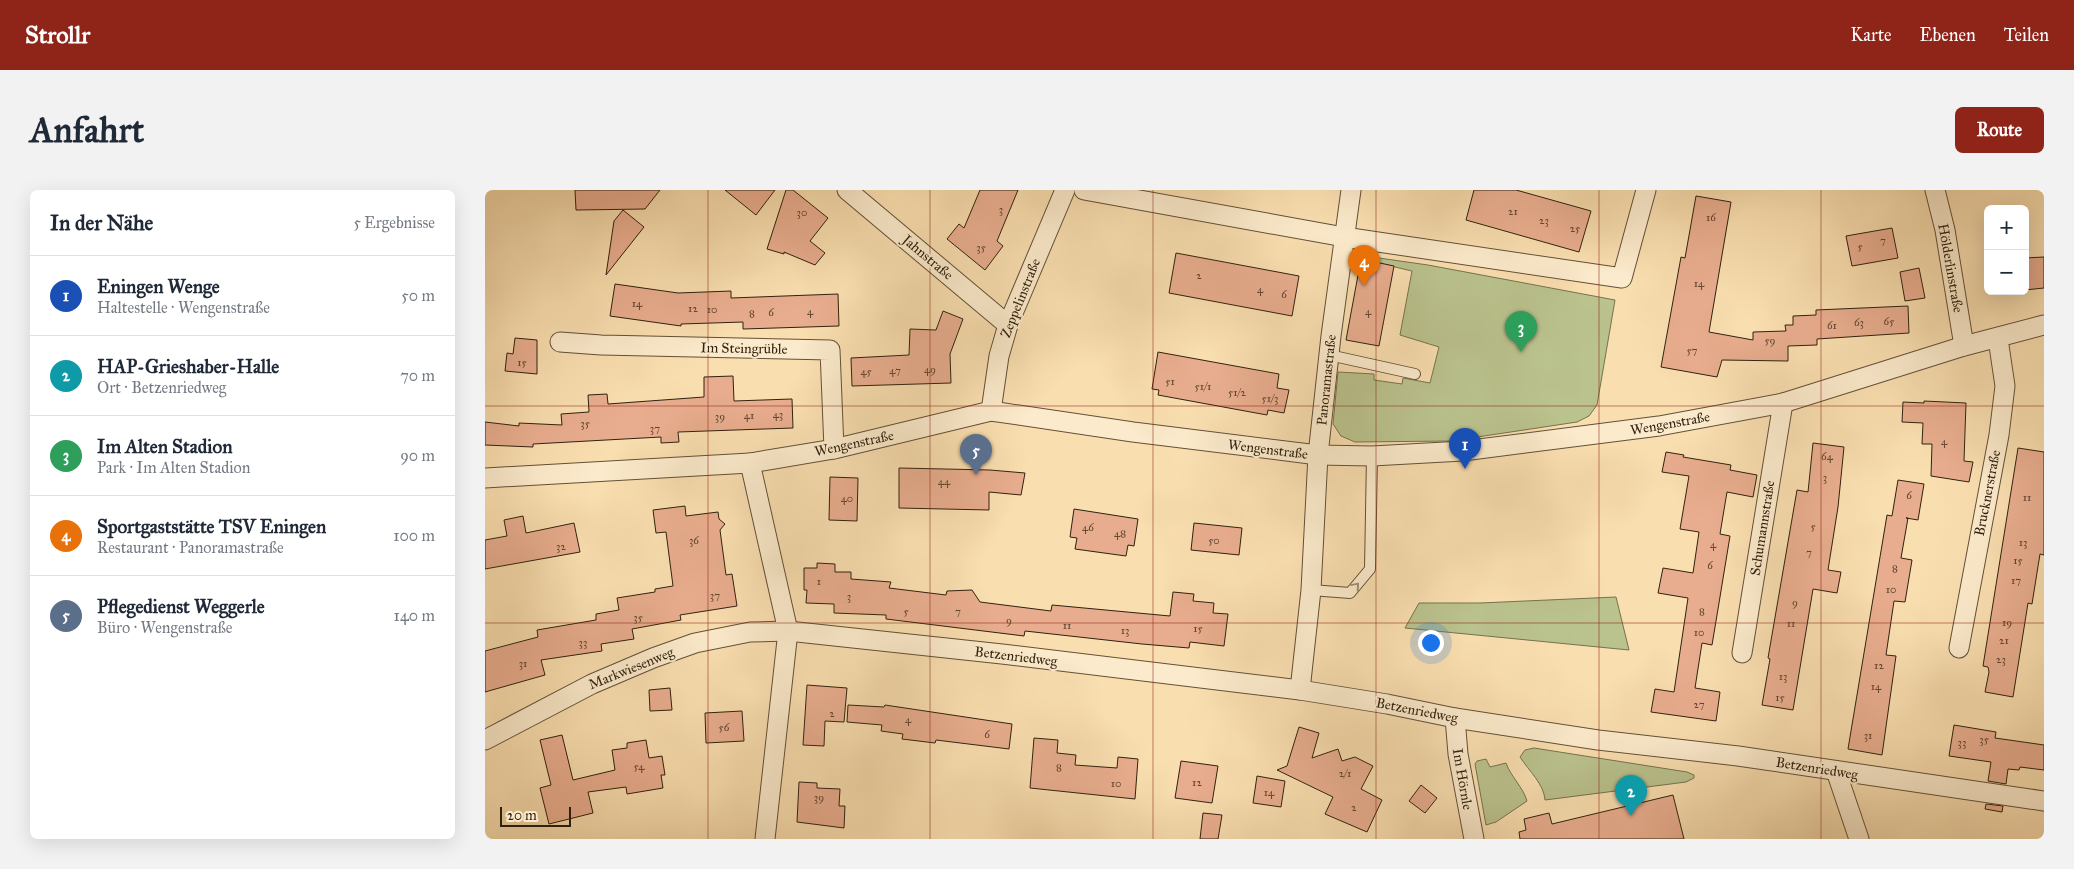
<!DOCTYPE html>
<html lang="de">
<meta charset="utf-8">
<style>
:root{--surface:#fff;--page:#f2f2f3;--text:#1f2937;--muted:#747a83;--line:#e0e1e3;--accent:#8f2418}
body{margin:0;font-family:"IM FELL Great Primer",serif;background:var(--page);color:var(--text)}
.controls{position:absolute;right:15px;top:15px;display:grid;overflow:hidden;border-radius:8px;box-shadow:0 5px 20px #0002}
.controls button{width:45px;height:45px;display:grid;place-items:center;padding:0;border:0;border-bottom:1px solid var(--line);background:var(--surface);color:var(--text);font:25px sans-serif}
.scale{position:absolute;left:15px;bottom:12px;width:71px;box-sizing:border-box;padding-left:5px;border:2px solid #31210f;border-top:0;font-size:14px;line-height:18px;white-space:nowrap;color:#31210f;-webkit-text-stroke:4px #fbeacb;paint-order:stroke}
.you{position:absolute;left:945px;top:452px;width:18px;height:18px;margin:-12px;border:4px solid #fff;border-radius:50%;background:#1a73e8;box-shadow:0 0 0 8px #1a73e833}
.badge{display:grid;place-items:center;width:32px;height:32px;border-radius:50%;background:var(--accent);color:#fff;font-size:16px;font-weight:700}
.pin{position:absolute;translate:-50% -41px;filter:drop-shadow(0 1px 2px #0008)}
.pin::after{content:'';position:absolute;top:26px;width:18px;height:15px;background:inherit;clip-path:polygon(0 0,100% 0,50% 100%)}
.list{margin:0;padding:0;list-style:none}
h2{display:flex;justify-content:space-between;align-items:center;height:65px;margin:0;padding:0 20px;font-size:21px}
h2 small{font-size:16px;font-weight:400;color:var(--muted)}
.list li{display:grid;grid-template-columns:32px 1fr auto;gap:15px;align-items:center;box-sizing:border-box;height:80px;padding:0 20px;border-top:1px solid var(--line)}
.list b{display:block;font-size:19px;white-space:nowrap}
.list p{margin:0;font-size:16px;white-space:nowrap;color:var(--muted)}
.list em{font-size:16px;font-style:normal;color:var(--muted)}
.map{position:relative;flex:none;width:1559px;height:649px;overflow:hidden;border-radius:8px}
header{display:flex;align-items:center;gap:30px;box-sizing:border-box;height:70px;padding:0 25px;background:var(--accent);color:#fff}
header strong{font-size:24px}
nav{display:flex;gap:28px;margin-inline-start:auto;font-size:18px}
.intro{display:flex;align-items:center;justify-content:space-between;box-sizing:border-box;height:120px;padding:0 30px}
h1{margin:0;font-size:35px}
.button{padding:12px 22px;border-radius:8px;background:var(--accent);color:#fff;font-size:18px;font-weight:700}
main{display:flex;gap:30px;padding:0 30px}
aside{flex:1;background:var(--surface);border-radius:8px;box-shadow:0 5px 20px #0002}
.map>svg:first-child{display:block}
.green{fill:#bac28d;stroke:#76724e}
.building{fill:#e8ad8e;stroke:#31210f}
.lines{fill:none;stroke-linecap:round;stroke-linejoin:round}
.service-casing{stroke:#635037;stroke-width:12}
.minor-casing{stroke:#635037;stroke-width:21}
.service{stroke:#fbeacb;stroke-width:10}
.minor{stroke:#fbeacb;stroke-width:19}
.oneway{stroke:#a09076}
.grid{fill:none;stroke:#8f2418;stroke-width:1;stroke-opacity:0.55}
.labels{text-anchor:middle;stroke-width:4;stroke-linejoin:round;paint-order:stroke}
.number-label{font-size:11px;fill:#5f442f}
.street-label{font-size:14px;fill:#31210f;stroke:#fbeacb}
</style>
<header>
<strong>Strollr</strong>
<nav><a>Karte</a><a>Ebenen</a><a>Teilen</a></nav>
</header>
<div class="intro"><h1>Anfahrt</h1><a class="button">Route</a></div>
<main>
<aside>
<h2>In der Nähe<small>5 Ergebnisse</small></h2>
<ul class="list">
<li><span class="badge" style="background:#1a4fb4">1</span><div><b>Eningen Wenge</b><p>Haltestelle · Wengenstraße</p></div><em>50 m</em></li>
<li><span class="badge" style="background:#0f9aa8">2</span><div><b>HAP-Grieshaber-Halle</b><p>Ort · Betzenriedweg</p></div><em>70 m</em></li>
<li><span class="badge" style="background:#2e9e5b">3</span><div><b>Im Alten Stadion</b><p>Park · Im Alten Stadion</p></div><em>90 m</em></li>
<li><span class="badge" style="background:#e8710a">4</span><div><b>Sportgaststätte TSV Eningen</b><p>Restaurant · Panoramastraße</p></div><em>100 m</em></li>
<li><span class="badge" style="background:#5c6f8a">5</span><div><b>Pflegedienst Weggerle</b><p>Büro · Wengenstraße</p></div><em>140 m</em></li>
</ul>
</aside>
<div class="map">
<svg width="1559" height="649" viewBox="0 0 1559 649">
<rect width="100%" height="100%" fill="#f9deaf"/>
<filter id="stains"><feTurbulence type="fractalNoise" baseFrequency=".004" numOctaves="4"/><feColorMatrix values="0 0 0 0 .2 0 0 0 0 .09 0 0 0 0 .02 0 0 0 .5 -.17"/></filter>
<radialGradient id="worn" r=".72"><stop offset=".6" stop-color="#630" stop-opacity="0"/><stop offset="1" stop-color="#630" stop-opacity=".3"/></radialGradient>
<g class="green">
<polygon points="880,66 943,75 1130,110 1112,215 1104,226 1092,232 966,251 870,252 856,246 848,234 853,182 889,184 889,190 917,194 918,188 945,193 954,157 915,145 927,81 876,69"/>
<polygon points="1131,407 1144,460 920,438 934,413 995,413"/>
<path d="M 1049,558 L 1202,582 L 1209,585 L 1209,588 L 1201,592 L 1060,610 C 1059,594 1044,581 1035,567 L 1040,560 Z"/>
<path d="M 1001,569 L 1005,577 L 1021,573 C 1026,587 1038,597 1042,611 L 1011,632 L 1001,635 L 990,574 L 992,571 Z"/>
</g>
<g class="building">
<polygon points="90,0 175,0 160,19 91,20"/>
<polygon points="240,0 290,0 271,25"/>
<polygon points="301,0 308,0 343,28 325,51 340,63 330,75 299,62 299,64 282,59"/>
<polygon points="495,0 533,0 512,51 518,56 500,80 462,49 474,34 479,38"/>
<polygon points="989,0 1031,0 1106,21 1094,62 981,30"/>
<polygon points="1211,6 1246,12 1224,142 1268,150 1268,142 1301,141 1300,135 1308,135 1308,126 1331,125 1331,120 1423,116 1424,143 1332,149 1332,155 1303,156 1303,171 1237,170 1232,187 1176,177 1196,67 1200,68"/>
<polygon points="138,20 159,37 121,85 129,31"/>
<polygon points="1407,38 1413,68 1367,76 1361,46"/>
<polygon points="691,63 814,86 807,126 684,103"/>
<polygon points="1559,67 1559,98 1540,100 1540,68"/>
<polygon points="876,69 909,76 894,156 861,150"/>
<polygon points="1434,78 1440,108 1420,111 1415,82"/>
<polygon points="130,94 193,103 246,101 246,108 353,104 354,136 258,139 258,132 196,134 196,136 125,126"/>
<polygon points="458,121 478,129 465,164 466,193 367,196 366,168 424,165 425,139 451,140"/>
<polygon points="30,148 52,150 52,184 20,181 22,163 28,164"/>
<polygon points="673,162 794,184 792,198 804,200 799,223 783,220 782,225 673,205 674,200 667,199"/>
<polygon points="248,186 249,211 307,209 308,238 193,242 194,252 176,253 176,247 48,254 48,257 0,255 0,232 34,236 34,233 77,235 76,224 104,222 103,205 122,204 123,214 219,207 219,187"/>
<polygon points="1439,211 1481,213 1479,271 1488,272 1484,292 1446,286 1447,254 1437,254 1438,233 1417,232 1418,212 1439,213"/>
<polygon points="1328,253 1359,257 1353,317 1343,380 1356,382 1352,403 1328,399 1308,520 1277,515 1285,469 1283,468 1312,300 1323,302"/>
<polygon points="1533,258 1559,262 1559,365 1555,364 1547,414 1543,413 1528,507 1500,502 1504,482 1503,477 1498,476"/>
<polygon points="1181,262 1199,265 1198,267 1246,275 1245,280 1272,285 1268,307 1242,302 1235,344 1245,346 1234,413 1227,455 1217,453 1210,498 1235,502 1231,531 1166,522 1170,499 1189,502 1203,408 1173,403 1178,378 1208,383 1214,342 1195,339 1204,286 1177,282"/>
<polygon points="414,278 505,280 540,283 536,305 504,302 504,320 414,318"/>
<polygon points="345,287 373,288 372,331 344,330"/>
<polygon points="1413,290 1439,294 1433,330 1421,328 1423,328 1416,368 1427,370 1420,412 1409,411 1401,465 1411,466 1397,565 1363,559 1402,325 1407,326"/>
<polygon points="200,316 201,326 233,322 234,329 240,334 235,340 241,385 247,384 252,416 195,425 196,430 147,439 149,449 116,454 117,461 56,470 60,485 0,502 0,461 53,447 52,440 111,430 111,424 134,420 132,408 170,402 170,399 188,396 181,342 171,343 168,320"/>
<polygon points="589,319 653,329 649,356 643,355 641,366 590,359 592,348 585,347"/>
<polygon points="38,326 41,343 89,333 95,362 0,379 0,350 22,346 19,330"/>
<polygon points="709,333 757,338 754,365 706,360"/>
<polygon points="332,373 350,374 350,382 366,382 366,389 406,392 404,398 461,405 462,401 487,400 495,412 566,421 567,415 685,426 688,402 709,404 708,411 729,413 728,423 743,424 739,456 705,452 704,458 657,454 540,441 539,446 401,429 401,425 349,423 349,414 321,413 322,400 319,400 319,378 332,378"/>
<polygon points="322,495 362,498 359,532 340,531 339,556 318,555"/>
<polygon points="185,498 187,520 165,521 164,500"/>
<polygon points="363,515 399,517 400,515 527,534 524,559 451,550 450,553 417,549 418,544 396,541 397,535 362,532"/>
<polygon points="257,521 259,551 221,553 220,523"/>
<polygon points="1469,535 1511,542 1510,548 1559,555 1559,580 1535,577 1534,580 1523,579 1521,594 1503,591 1506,572 1464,566"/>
<polygon points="814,537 834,543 827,568 853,559 857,571 870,567 888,576 876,599 897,610 882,642 840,624 848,607 792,580 802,576"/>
<polygon points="77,545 88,590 130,580 127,560 142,558 142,553 161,550 164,568 177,566 180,585 176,585 178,598 142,604 141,597 103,602 108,623 64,634 55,598 66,595 55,550"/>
<polygon points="549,548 573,550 572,563 591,565 590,575 632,578 633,567 653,569 650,609 545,598"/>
<polygon points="696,571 733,576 727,613 690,608"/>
<polygon points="772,586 800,591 796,617 768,613"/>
<polygon points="314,592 332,593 332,598 355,599 354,616 360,616 359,638 312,632"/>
<polygon points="936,595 952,608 940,623 924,611"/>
<polygon points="1188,605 1199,649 1035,649 1034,642 1041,640 1039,629 1064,623 1067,634"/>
<polygon points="1501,614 1518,616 1517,622 1500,619"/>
<polygon points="718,623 737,625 733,649 715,649"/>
</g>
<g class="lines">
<g class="service-casing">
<g id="service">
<polyline points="844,165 930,184"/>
<polyline points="826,400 865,403 885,379 887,266"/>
</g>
</g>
<g class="minor-casing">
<g id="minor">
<polyline points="362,0 523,135"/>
<polyline points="599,0 859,47 1137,88 1161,0"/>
<polyline points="1450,0 1460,40 1479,156"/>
<polyline points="75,152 116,155 345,160 349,259"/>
<polyline points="506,221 514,166 523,135 580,0"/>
<polyline points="265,273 303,441 280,649"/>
<polyline points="0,288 265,273 349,259 506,221 648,242 833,265 887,266 978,261 1174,236 1298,213 1479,156 1559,135"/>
<polyline points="1474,458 1514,245 1520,196 1513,149"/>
<polyline points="1257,463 1298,213"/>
<polyline points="815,500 826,400 833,265 846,146 866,0"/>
<polyline points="970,528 973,564 989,649"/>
<polyline points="0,550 107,494 168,468 210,453 265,442 303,441 517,464 815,500 902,514 970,528 1113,550 1253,566 1559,611"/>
<polyline points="1351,581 1374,649"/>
</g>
</g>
<use href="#service" class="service"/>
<use href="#minor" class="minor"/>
</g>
<defs><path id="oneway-chevron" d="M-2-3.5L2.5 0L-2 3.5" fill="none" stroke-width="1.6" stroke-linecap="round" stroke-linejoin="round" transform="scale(1.25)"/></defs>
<use class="oneway" href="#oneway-chevron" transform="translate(871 396) rotate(-50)"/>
<path class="grid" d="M 223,0 L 223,649M 445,0 L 445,649M 668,0 L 668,649M 891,0 L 891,649M 1114,0 L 1114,649M 1336,0 L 1336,649M 0,216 L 1559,216M 0,433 L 1559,433"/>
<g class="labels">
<g class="number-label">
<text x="516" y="23">3</text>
<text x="1028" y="25">21</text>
<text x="317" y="26">30</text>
<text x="1226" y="31">16</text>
<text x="1059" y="34">23</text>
<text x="1090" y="42">25</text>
<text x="1398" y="54">7</text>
<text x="1375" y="60">5</text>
<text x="496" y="61">35</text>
<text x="714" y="89">2</text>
<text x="1214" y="97">14</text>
<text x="775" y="103">4</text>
<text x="799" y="108">6</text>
<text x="152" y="117">14</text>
<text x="208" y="122">12</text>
<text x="227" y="123">10</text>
<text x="325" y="125">4</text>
<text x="883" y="125">4</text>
<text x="286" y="126">6</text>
<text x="267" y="127">8</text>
<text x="1404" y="135">65</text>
<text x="1374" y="136">63</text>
<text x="1347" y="139">61</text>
<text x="1285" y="154">59</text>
<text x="1207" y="164">57</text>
<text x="37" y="176">15</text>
<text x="445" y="183">49</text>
<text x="410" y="184">47</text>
<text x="381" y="185">45</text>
<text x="685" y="195">51</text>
<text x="718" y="200">51/1</text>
<text x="752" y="206">51/2</text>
<text x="785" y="212">51/3</text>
<text x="293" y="228">43</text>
<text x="264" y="229">41</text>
<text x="235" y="230">39</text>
<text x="100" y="237">35</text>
<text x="170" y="242">37</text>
<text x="1459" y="255">4</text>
<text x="1342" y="270">64</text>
<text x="1340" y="291">3</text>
<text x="459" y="295">44</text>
<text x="1424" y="309">6</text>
<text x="1542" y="311">11</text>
<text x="362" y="312">40</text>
<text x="1328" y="340">5</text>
<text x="603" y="341">46</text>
<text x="635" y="347">48</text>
<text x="209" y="354">36</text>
<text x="729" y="354">50</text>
<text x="1538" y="356">13</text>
<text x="1228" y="358">4</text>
<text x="76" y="360">32</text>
<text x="1324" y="366">7</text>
<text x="1533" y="374">15</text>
<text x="1225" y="379">6</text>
<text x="1410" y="382">8</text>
<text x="1531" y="394">17</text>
<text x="334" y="395">1</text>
<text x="1406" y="403">10</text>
<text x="230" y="409">37</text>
<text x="364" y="410">3</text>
<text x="1310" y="416">9</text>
<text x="421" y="425">5</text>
<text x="473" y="425">7</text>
<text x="1217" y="425">8</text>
<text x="153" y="431">35</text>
<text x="524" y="434">9</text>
<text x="1522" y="436">19</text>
<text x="1306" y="437">11</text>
<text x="582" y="439">11</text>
<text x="713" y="442">15</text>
<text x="640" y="444">13</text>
<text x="1214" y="446">10</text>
<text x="1519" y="454">21</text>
<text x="98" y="456">33</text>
<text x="1516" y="473">23</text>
<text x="38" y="477">31</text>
<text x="1394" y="479">12</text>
<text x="1298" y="490">13</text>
<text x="1391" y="500">14</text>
<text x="1295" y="511">15</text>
<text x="1214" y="518">27</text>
<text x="347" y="527">2</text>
<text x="423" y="533">4</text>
<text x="239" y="541">56</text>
<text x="502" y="548">6</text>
<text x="1383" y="549">31</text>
<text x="1499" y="553">35</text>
<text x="1477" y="556">33</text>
<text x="154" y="580">54</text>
<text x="574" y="581">8</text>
<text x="860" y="587">2/1</text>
<text x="712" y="596">12</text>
<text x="631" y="597">10</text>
<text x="784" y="606">14</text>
<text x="334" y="611">39</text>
<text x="869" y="621">2</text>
</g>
<g class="street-label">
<text transform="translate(443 67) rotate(40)" y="5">Jahnstraße</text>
<text transform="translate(1466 78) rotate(80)" y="5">Hölderlinstraße</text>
<text transform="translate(535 108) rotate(-68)" y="5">Zeppelinstraße</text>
<text transform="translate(259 158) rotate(1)" y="5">Im Steingrüble</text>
<text transform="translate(841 190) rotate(-84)" y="5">Panoramastraße</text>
<text transform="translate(1185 233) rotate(-10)" y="5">Wengenstraße</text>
<text transform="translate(369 253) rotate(-12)" y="5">Wengenstraße</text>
<text transform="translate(783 259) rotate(7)" y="5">Wengenstraße</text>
<text transform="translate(1502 303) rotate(-79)" y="5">Brucknerstraße</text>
<text transform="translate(1277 338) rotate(-81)" y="5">Schumannstraße</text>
<text transform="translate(531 466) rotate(7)" y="5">Betzenriedweg</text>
<text transform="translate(146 478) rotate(-22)" y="5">Markwiesenweg</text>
<text transform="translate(932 520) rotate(11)" y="5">Betzenriedweg</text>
<text transform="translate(1332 578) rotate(9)" y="5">Betzenriedweg</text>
<text transform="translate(978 589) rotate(80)" y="5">Im Hörnle</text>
</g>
</g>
<rect width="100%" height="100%" filter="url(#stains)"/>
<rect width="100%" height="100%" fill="url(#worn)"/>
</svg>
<div class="controls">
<button>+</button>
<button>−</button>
</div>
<div class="scale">20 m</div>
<div class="you"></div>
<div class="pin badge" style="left:980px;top:279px;background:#1a4fb4">1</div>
<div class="pin badge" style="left:1146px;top:626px;background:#0f9aa8">2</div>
<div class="pin badge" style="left:1036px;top:162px;background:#2e9e5b">3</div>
<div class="pin badge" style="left:879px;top:96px;background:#e8710a">4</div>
<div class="pin badge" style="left:491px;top:285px;background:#5c6f8a">5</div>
</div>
</main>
